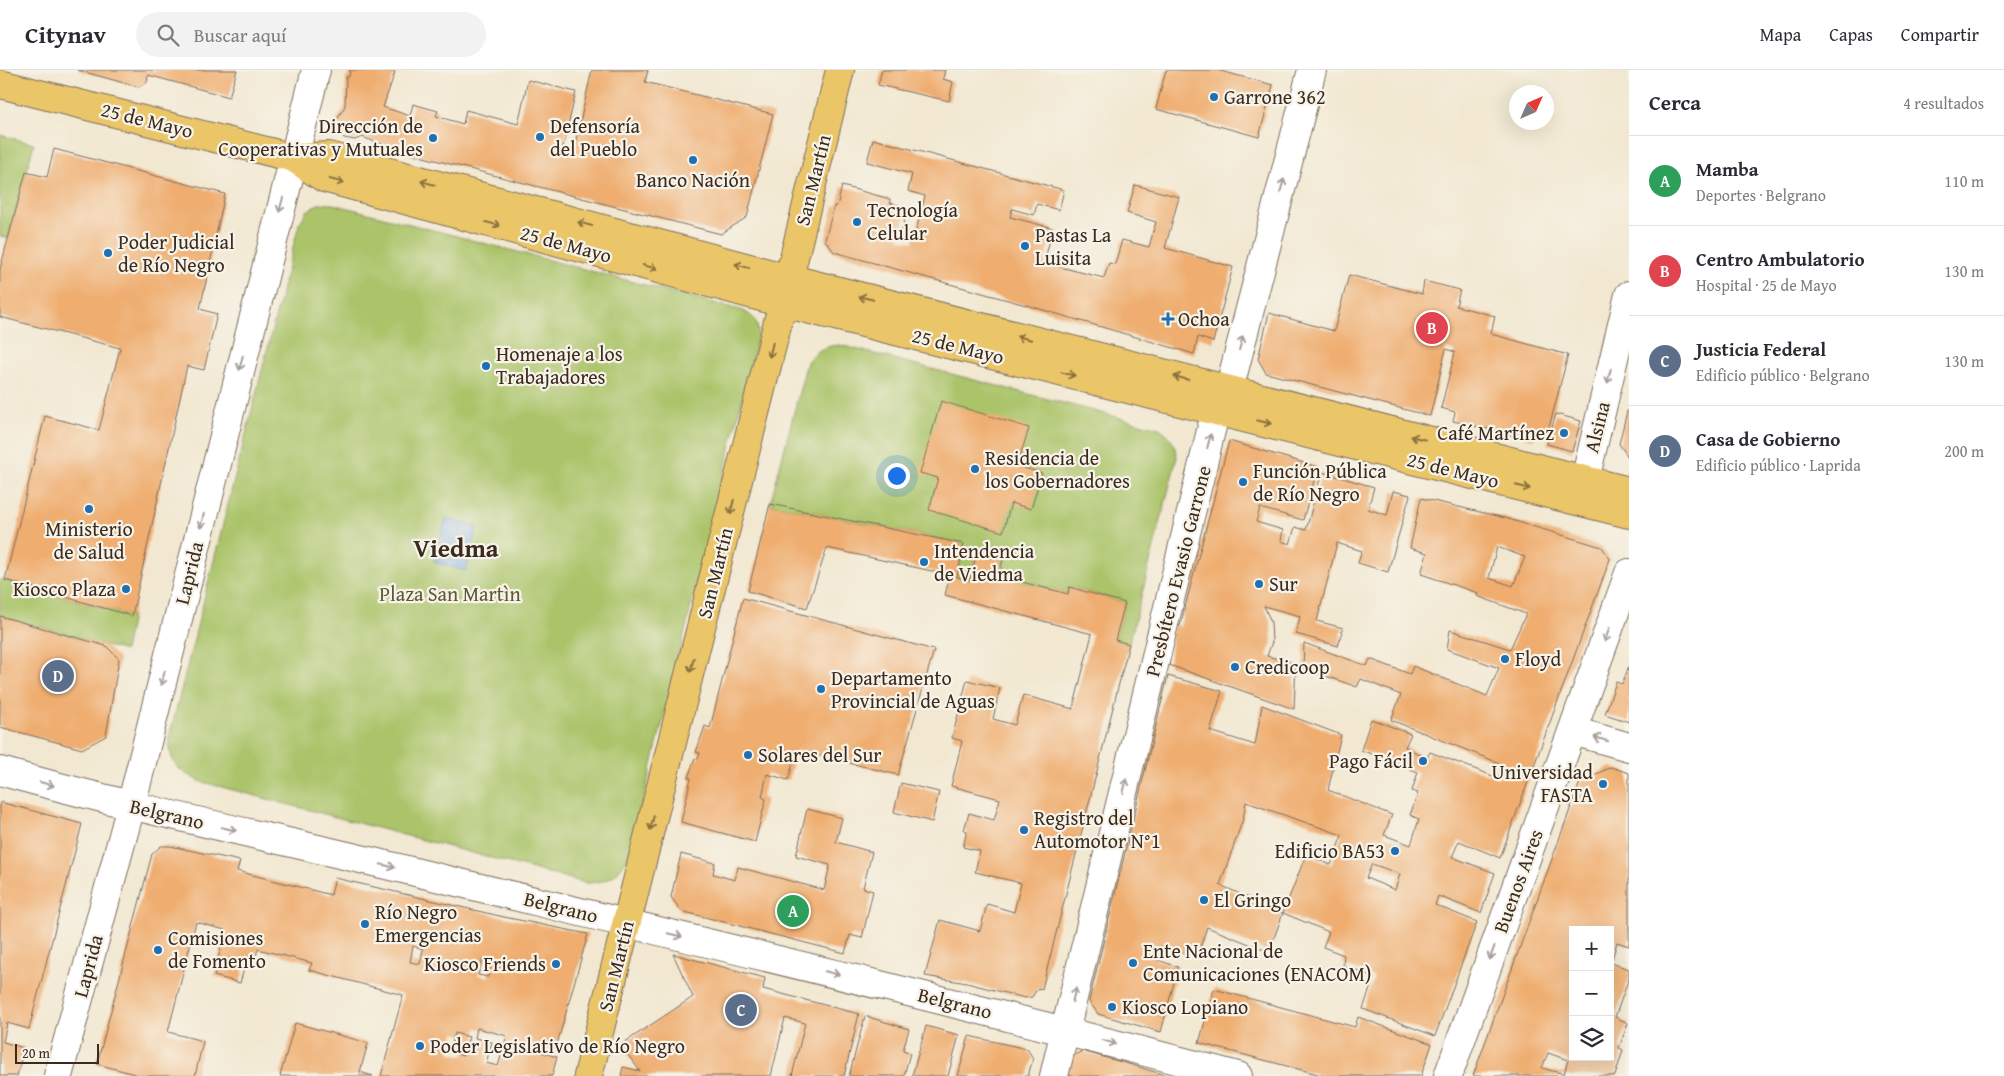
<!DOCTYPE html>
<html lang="es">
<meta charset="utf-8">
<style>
:root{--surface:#fff;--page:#f2f2f3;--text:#2b2b33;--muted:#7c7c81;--line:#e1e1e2;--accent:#1f6fb2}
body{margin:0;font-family:"Gentium Book Plus",serif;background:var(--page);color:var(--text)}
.controls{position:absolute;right:15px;bottom:15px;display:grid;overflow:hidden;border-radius:0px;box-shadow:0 5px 20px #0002}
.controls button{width:45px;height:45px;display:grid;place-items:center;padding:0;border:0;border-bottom:1px solid var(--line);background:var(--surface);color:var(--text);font:25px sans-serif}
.compass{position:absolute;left:1509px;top:15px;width:45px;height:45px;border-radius:50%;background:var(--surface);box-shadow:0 5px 20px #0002;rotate:45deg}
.scale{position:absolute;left:15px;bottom:12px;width:84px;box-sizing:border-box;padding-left:5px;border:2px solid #3b2a1e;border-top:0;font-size:14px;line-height:18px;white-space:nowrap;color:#3b2a1e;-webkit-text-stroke:4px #f7f3e8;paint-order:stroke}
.you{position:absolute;left:896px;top:405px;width:18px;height:18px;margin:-12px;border:4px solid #fff;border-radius:50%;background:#1a73e8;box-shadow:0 0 0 8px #1a73e833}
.badge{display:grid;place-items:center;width:32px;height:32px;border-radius:50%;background:var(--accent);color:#fff;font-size:16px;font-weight:700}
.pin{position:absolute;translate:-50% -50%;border:2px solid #fff;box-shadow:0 1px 5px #0006}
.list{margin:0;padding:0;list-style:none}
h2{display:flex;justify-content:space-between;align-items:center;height:65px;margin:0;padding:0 20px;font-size:21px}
h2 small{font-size:16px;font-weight:400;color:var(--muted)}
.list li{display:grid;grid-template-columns:32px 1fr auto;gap:15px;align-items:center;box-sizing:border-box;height:90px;padding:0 20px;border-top:1px solid var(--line)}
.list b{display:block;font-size:19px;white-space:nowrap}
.list p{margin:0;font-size:16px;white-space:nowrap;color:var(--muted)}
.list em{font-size:16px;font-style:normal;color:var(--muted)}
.icon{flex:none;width:28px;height:28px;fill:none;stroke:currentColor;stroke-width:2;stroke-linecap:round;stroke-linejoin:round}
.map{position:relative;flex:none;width:1629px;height:1006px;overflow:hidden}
header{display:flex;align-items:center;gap:30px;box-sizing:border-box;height:70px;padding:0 25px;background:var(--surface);border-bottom:1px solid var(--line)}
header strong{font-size:24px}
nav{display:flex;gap:28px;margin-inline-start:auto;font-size:18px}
.search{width:350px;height:45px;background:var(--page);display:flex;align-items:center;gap:12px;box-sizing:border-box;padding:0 18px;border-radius:28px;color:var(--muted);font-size:19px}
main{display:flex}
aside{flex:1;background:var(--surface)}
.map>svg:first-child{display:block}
.green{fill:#abc46a;stroke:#737744}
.water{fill:#74a7e0;stroke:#58687f}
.building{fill:#efad6f;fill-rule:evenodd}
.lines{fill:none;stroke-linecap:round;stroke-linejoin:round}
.minor-casing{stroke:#7b6c5d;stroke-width:30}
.major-casing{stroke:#7b6c5d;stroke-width:30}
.minor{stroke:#fff;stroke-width:28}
.major{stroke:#ebc669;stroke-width:28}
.oneway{stroke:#8a7040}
.oneway2{stroke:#a79f9a}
.poi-dot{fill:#1f6fb2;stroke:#f7f3e8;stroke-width:2}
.labels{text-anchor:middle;stroke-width:4.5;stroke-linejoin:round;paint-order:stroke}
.poi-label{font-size:20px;fill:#3b2a1e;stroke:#f7f3e8;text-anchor:start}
.street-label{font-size:20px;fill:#3b2a1e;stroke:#f7f3e8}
.park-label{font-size:20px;fill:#5d5835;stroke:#f7f3e8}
.district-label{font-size:25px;font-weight:bold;fill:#3b2a1e;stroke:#f7f3e8}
</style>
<header>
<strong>Citynav</strong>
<div class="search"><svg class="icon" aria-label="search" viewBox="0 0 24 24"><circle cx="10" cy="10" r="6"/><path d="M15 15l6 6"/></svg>Buscar aquí</div>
<nav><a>Mapa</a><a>Capas</a><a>Compartir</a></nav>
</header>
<main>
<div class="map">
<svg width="1629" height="1006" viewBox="0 0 1629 1006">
<rect width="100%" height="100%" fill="#f7f3e8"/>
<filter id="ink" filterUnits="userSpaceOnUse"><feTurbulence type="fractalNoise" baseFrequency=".02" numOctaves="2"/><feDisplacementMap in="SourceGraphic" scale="10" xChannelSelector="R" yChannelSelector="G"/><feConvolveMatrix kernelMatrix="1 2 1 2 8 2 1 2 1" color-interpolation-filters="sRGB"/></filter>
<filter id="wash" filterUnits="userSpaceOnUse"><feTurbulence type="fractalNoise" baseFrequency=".0096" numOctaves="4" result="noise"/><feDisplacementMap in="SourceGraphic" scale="20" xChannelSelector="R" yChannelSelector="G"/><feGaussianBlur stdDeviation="1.12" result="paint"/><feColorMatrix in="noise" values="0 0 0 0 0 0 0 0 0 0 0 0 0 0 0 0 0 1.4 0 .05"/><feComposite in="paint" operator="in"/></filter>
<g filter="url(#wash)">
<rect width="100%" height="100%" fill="#f2e8d1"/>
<g class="green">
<polygon points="0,65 34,74 8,168 0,166"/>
<path d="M 318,134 L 333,134 L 741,240 C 754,246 758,251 758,265 L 631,780 C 621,803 611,813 586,813 L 199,711 C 175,698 171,696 169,668 L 299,154 L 307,141 Z"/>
<path d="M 840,275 L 1159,358 C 1171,365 1175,374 1177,387 L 1129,574 L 1115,570 L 1125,533 L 1070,517 L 1068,524 L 999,506 L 1004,485 L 978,478 L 970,510 L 957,507 L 964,474 L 770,434 L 807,292 C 816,280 824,276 840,275 Z"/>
<polygon points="0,509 132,546 125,581 0,546"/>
</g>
<polygon class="water" points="446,448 477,457 466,501 434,492"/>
<g id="blocks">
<g class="building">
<polygon points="77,0 237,0 229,27 148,5 147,12 139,17"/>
<polygon points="350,0 384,0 395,2 383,37 410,46 413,34 438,41 436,46 463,54 466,40 518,54 528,10 576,22 562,81 573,83 592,0 648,0 645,12 773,44 747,147 721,164 404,82 362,67 355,70 344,68 337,61 336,51 345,36 346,7 349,7"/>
<polygon points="882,0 945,0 943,9 953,12 949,31 878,15"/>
<polygon points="1166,0 1217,0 1273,15 1259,67 1156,39"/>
<polygon points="873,69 1064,120 1059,140 1037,134 1034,145 1012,139 1010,147 1053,158 1044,193 1104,208 1109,193 1115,194 1122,170 1149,177 1156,152 1127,143 1135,115 1179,127 1165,178 1233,197 1213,272 1198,267 1194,284 1033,237 834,182 825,170 834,136 837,136 842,116 890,129 890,133 908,138 899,169 913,172 925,126 908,121 912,104 867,92"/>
<polygon points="54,79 225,124 200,239 217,244 204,300 187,296 132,546 5,510 45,346 99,360 120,278 0,247 0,199 26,102 47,107"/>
<polygon points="1349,205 1422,224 1424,211 1460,220 1456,236 1495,246 1491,264 1568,285 1549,358 1532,369 1453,351 1455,342 1441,338 1455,282 1446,279 1430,346 1266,303 1258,289 1269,243 1334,261"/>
<polygon points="941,331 1029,358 1017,396 1042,403 1031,439 1011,433 1003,462 929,440 938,408 920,403"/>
<polygon points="1627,341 1629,341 1629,388 1619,374"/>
<polygon points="1556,344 1581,351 1572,381 1547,374"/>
<polygon points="1229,371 1318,397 1303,450 1260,438 1256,452 1283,460 1281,471 1290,474 1295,457 1306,460 1322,402 1374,417 1368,439 1387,445 1393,421 1410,425 1388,502 1358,493 1362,481 1337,473 1317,551 1343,558 1338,576 1296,564 1300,546 1264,536 1271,552 1272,572 1267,586 1296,594 1294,639 1169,595 1173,555 1180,556"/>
<path d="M 1421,428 L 1505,448 L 1602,477 L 1610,489 L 1500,788 L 1459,771 L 1452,787 L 1495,803 L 1481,843 L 1438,826 L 1435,835 L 1477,852 L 1435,966 L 1363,939 L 1374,907 L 1343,895 L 1344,885 L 1323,877 L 1329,862 L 1283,843 L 1306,785 L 1331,795 L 1342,765 L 1246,732 L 1243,749 L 1220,815 L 1283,843 L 1269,882 L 1207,857 L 1197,887 L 1159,876 L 1155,889 L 1178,897 L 1161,962 L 1098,944 L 1089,931 L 1168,606 L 1222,621 L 1210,661 L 1255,675 L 1262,635 L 1341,665 L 1328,720 L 1392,745 L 1384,765 L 1411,775 L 1419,749 L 1410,745 L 1418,723 L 1412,721 L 1418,702 L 1361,680 L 1371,649 L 1411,664 L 1405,677 L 1427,688 L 1430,682 L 1498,708 L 1504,695 L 1391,650 L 1401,625 L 1361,609 L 1357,617 L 1303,598 L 1304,573 L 1367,596 L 1370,589 L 1410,604 L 1413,596 L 1487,626 L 1499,598 L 1447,579 L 1450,560 L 1510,579 L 1526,544 L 1477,526 L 1478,523 L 1421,504 L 1427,483 L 1410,478 ZM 1497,477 L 1525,487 L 1513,516 L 1489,508 ZM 1372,794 L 1400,804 L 1395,820 L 1366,808 Z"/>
<polygon points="770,434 964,474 957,507 970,510 978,477 1004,485 999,506 1068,524 1069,517 1125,533 1115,570 1129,574 1042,919 1038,918 1032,927 1025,928 967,913 925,906 940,850 980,861 987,834 1014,842 1021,813 975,802 980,781 963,777 967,761 964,760 969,743 994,750 1000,729 951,716 962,671 952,668 967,610 1000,618 993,649 1015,655 1023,625 1073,639 1092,564 945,525 950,505 827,478 807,538 748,521"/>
<polygon points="743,528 934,580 898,705 797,680 788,710 767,704 762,727 766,729 755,772 681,752 691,708 688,708 695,688 698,689 700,683 696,682 705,656 710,658"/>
<polygon points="0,546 106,576 119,589 106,666 82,679 0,657"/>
<polygon points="1629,596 1629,652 1605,644 1616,612 1622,614"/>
<path d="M 1611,697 L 1629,703 L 1629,876 L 1617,872 L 1611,893 L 1629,899 L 1629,908 L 1615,947 L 1628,953 L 1619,978 L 1623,980 L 1615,1006 L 1473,1006 L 1580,712 ZM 1573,860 L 1610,860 L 1610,987 L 1573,987 ZM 1548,983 L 1568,990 L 1564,1004 L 1542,998 Z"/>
<polygon points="901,713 939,722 932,752 894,742"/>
<polygon points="0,732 82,754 29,959 7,953 3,972 24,978 17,1006 0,1006"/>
<polygon points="807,739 842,748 836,772 872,782 863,818 873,821 862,868 850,865 845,883 681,841 671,827 681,784 715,793 713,804 735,810 738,797 824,820 830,795 796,786"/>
<path d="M 161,776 L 170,776 L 240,791 L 237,801 L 331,825 L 335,808 L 504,847 L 588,864 L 556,978 L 543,975 L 541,982 L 557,987 L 552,1006 L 381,1006 L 403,925 L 309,900 L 312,893 L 258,879 L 253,897 L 245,895 L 240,913 L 214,906 L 225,860 L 196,852 L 168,962 L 203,971 L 195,1006 L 142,1006 L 97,994 L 152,784 ZM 413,876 L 423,879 L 420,894 L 410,892 ZM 483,889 L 492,892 L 488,907 L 478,905 ZM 477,958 L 507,966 L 498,996 L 486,993 L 492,972 L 475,968 ZM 455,963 L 469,967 L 463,986 L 450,982 Z"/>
<polygon points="673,884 765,908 763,919 859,944 844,1006 792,1006 805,953 785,948 771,1006 621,1006 623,997 640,1001 628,985 613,980 693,927"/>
<polygon points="1214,919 1355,957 1358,947 1432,974 1421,1006 1325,1006 1199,973"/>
<polygon points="865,946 909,959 903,980 910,983 904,1006 849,1006"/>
<polygon points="295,953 368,973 360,1002 373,1006 280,1006"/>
<polygon points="926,956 959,965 948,1006 912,1006"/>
<polygon points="969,966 1027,979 1033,988 1028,1006 958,1006"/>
<polygon points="1082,981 1132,995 1168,1006 1064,1006 1067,990"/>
</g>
</g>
</g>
<g filter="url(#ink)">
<use href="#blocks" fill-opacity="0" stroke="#7b6c5d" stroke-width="1"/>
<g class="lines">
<g class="minor-casing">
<g id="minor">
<polyline points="1580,431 1629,225"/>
<polyline points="1573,661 1629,677"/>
<path d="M 0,701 C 136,739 274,768 411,801 C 687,868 964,934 1238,1006"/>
<polyline points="58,1006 131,736 316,0"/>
<polyline points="1054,1006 1216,340 1229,320 1312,0"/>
<polyline points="1448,1006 1629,503"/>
</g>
</g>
<g class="major-casing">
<g id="major">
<polyline points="0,14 294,88 324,108 783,233 1629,444"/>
<polyline points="294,88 329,86 768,203 1629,421"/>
<polyline points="588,1006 789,208 840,0"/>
</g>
</g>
<use href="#minor" class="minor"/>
<use href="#major" class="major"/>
</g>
<defs><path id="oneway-shaft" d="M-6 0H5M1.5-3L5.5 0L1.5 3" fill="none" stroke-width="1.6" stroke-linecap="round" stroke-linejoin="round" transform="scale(1.25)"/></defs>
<g class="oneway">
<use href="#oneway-shaft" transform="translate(337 111) rotate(15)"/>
<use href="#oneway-shaft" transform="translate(428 113) rotate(-165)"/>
<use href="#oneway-shaft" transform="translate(493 154) rotate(15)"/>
<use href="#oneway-shaft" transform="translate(585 154) rotate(-165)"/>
<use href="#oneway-shaft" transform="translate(742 196) rotate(-165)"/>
<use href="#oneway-shaft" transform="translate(650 197) rotate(15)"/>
<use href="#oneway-shaft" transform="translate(866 228) rotate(-166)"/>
<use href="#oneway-shaft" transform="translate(1024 268) rotate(-166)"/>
<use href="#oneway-shaft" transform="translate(771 280) rotate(104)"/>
<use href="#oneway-shaft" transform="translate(1068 304) rotate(14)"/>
<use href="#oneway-shaft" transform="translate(1181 308) rotate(-166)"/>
<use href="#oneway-shaft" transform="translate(1264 352) rotate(14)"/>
<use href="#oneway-shaft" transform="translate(1418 368) rotate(-166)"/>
<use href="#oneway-shaft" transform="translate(1523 417) rotate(14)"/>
<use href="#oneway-shaft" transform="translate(732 437) rotate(104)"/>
<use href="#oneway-shaft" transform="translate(692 595) rotate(104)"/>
<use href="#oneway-shaft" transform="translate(652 753) rotate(104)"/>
</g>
<g class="oneway2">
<use href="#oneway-shaft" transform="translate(1282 116) rotate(-75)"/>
<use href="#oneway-shaft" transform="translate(281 135) rotate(105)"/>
<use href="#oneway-shaft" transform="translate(1241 273) rotate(-75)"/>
<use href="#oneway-shaft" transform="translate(241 293) rotate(104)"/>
<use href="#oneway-shaft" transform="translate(1609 306) rotate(104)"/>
<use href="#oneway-shaft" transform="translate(1209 371) rotate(-76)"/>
<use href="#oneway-shaft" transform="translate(202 451) rotate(104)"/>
<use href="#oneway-shaft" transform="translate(1607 565) rotate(109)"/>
<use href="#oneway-shaft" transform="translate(163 608) rotate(104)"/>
<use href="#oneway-shaft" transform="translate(1601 669) rotate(-163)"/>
<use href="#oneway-shaft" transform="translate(47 714) rotate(15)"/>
<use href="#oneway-shaft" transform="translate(1125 716) rotate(-76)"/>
<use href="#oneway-shaft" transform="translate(229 759) rotate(13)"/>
<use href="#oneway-shaft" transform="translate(388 796) rotate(14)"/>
<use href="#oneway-shaft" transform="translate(675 865) rotate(14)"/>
<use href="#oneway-shaft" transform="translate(1492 883) rotate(110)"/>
<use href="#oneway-shaft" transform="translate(832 903) rotate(14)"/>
<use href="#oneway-shaft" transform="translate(1074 925) rotate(-76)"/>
<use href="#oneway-shaft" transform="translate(1109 972) rotate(15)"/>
</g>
</g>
<g class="poi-dot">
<circle cx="1214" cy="27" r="5"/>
<circle cx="540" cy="67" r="5"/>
<circle cx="433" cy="68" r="5"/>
<circle cx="693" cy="90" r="5"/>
<circle cx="857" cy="152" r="5"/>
<circle cx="1025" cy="176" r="5"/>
<circle cx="108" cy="183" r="5"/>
<path d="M1165.5 241.5h5v5h5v5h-5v5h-5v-5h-5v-5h5z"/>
<circle cx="486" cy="296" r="5"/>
<circle cx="1564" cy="363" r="5"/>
<circle cx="975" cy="399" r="5"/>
<circle cx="1243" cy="412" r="5"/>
<circle cx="89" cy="439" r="5"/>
<circle cx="924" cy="492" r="5"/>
<circle cx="1259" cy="514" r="5"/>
<circle cx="126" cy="519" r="5"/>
<circle cx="1505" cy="589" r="5"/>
<circle cx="1235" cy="597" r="5"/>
<circle cx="821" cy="619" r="5"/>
<circle cx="748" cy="685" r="5"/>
<circle cx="1423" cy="691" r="5"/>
<circle cx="1603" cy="714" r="5"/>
<circle cx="1024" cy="760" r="5"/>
<circle cx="1395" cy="781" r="5"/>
<circle cx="1204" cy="830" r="5"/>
<circle cx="365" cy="854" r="5"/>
<circle cx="158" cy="880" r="5"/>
<circle cx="1133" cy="893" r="5"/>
<circle cx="556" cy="894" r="5"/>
<circle cx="1112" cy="937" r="5"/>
<circle cx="420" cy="976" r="5"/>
</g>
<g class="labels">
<g class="poi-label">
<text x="1224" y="34">Garrone 362</text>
<text x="423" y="63" text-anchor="end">Dirección de<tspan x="423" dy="23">Cooperativas y Mutuales</tspan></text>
<text x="550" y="63">Defensoría<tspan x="550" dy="23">del Pueblo</tspan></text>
<text x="693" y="117" text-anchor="middle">Banco Nación</text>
<text x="867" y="147">Tecnología<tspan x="867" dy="23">Celular</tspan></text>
<text x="1035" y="172">Pastas La<tspan x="1035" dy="23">Luisita</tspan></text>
<text x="118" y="179">Poder Judicial<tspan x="118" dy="23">de Río Negro</tspan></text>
<text x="1178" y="256">Ochoa</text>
<text x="496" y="291">Homenaje a los<tspan x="496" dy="23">Trabajadores</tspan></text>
<text x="1554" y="370" text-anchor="end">Café Martínez</text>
<text x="985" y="395">Residencia de<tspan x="985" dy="23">los Gobernadores</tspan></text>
<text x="1253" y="408">Función Pública<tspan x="1253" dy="23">de Río Negro</tspan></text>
<text x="89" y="466" text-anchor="middle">Ministerio<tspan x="89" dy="23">de Salud</tspan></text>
<text x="934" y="488">Intendencia<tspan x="934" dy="23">de Viedma</tspan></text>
<text x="1269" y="521">Sur</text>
<text x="116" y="526" text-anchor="end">Kiosco Plaza</text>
<text x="1515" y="596">Floyd</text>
<text x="1245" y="604">Credicoop</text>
<text x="831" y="615">Departamento<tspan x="831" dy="23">Provincial de Aguas</tspan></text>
<text x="758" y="692">Solares del Sur</text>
<text x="1413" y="698" text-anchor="end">Pago Fácil</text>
<text x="1593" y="709" text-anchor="end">Universidad<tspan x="1593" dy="23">FASTA</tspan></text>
<text x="1034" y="755">Registro del<tspan x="1034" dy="23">Automotor N°1</tspan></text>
<text x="1385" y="788" text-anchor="end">Edificio BA53</text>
<text x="1214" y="837">El Gringo</text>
<text x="375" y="849">Río Negro<tspan x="375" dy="23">Emergencias</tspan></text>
<text x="168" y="875">Comisiones<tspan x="168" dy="23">de Fomento</tspan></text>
<text x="1143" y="888">Ente Nacional de<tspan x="1143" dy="23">Comunicaciones (ENACOM)</tspan></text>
<text x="546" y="901" text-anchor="end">Kiosco Friends</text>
<text x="1122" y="944">Kiosco Lopiano</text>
<text x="430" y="983">Poder Legislativo de Río Negro</text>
</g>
<g class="street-label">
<text transform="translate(147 50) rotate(14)" y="7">25 de Mayo</text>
<text transform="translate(813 110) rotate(-76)" y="7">San Martín</text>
<text transform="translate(566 174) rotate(15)" y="7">25 de Mayo</text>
<text transform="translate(958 276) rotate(14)" y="7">25 de Mayo</text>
<text transform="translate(1597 357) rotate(-76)" y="7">Alsina</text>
<text transform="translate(1453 400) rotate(14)" y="7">25 de Mayo</text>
<text transform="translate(1178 501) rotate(-76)" y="7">Presbítero Evasio Garrone</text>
<text transform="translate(189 503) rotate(-76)" y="7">Laprida</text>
<text transform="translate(715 503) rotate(-76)" y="7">San Martín</text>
<text transform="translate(167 744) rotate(13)" y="7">Belgrano</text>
<text transform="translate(1518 811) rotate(-70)" y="7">Buenos Aires</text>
<text transform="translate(561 837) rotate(14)" y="7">Belgrano</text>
<text transform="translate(88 896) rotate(-75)" y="7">Laprida</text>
<text transform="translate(616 896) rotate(-76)" y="7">San Martín</text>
<text transform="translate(955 933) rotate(14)" y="7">Belgrano</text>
</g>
<g class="park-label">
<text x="450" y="531">Plaza San Martìn</text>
</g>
<g class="district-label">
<text x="456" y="487">Viedma</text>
</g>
</g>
</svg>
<div class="controls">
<button>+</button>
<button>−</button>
<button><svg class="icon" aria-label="layers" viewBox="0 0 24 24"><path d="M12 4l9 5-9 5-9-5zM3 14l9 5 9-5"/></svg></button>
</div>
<svg class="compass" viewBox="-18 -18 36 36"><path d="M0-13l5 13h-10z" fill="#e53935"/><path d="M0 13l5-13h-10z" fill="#7c7c81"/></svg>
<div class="scale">20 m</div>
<div class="you"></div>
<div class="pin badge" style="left:793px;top:841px;background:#2e9e5b">A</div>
<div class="pin badge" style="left:1432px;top:258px;background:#e0444e">B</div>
<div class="pin badge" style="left:741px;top:940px;background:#5c6f8a">C</div>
<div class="pin badge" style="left:58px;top:606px;background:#5c6f8a">D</div>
</div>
<aside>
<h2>Cerca<small>4 resultados</small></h2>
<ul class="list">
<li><span class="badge" style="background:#2e9e5b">A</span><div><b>Mamba</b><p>Deportes · Belgrano</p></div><em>110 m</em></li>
<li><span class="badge" style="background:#e0444e">B</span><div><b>Centro Ambulatorio</b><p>Hospital · 25 de Mayo</p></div><em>130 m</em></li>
<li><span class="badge" style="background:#5c6f8a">C</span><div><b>Justicia Federal</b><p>Edificio público · Belgrano</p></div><em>130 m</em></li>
<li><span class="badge" style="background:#5c6f8a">D</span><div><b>Casa de Gobierno</b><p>Edificio público · Laprida</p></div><em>200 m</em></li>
</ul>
</aside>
</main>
